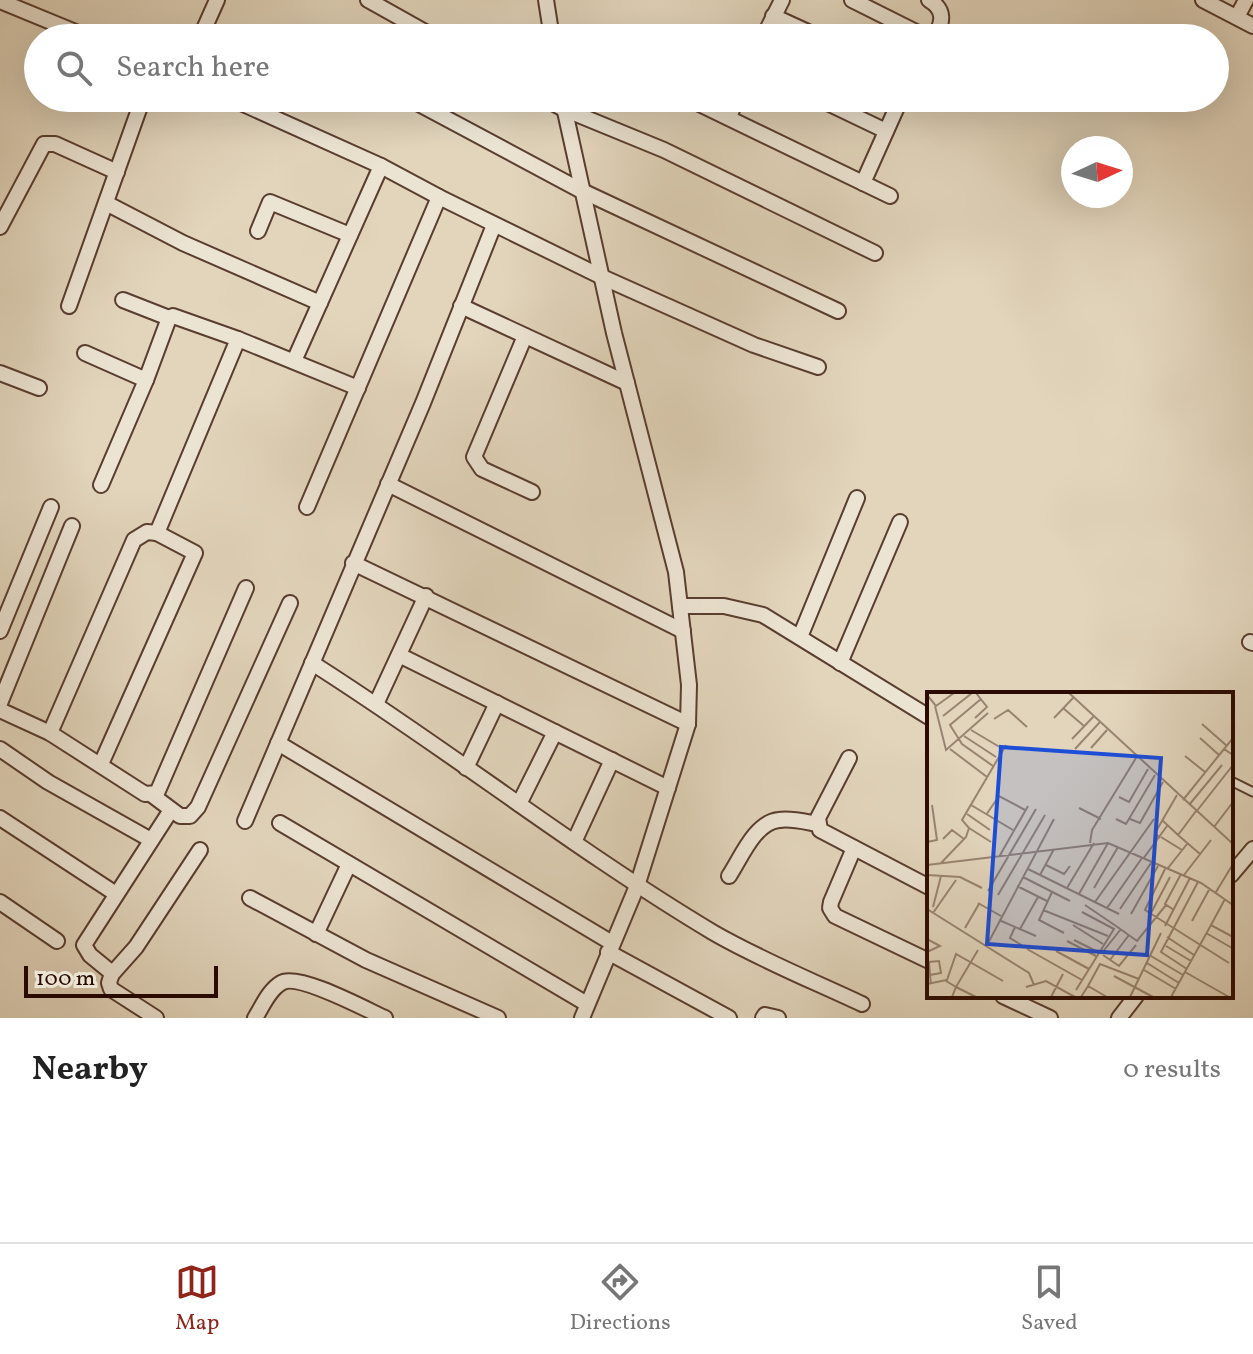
<!DOCTYPE html>
<style>
:root{--surface:#fff;--page:#f6f6f6;--text:#222;--muted:#767676;--line:#e0e0e0;--accent:#8f2418}
body{margin:0;font-family:Vollkorn,serif;background:var(--page);color:var(--text)}
.compass{position:absolute;left:1061px;top:136px;width:72px;height:72px;border-radius:50%;background:var(--surface);box-shadow:0 8px 32px #0002;rotate:86deg}
.scale{position:absolute;left:24px;bottom:20px;width:194px;box-sizing:border-box;padding-left:8px;border:4px solid #2b0a00;border-top:0;font-size:22px;line-height:28px;white-space:nowrap;color:#2b0a00;-webkit-text-stroke:6px #ece4d3;paint-order:stroke}
.list{margin:0;padding:0;list-style:none}
h2{display:flex;justify-content:space-between;align-items:center;height:104px;margin:0;padding:0 32px;font-size:34px}
h2 small{font-size:26px;font-weight:400;color:var(--muted)}
.icon{flex:none;width:44px;height:44px;fill:none;stroke:currentColor;stroke-width:2;stroke-linecap:round;stroke-linejoin:round}
.map{position:relative;flex:none;width:1253px;height:1018px;overflow:hidden}
.search{position:absolute;background:var(--surface);box-shadow:0 8px 32px #0002;left:24px;right:24px;top:24px;height:88px;display:flex;align-items:center;gap:20px;box-sizing:border-box;padding:0 28px;border-radius:44px;color:var(--muted);font-size:30px}
.sheet{height:224px;background:var(--surface)}
nav{display:flex;justify-content:space-around;align-items:center;box-sizing:border-box;height:112px;border-top:2px solid var(--line);background:var(--surface);font-size:22px;color:var(--muted)}
nav a{display:grid;justify-items:center;gap:4px}
nav .on{color:var(--accent)}
.map>svg:first-child{display:block}
.lines{fill:none;stroke-linecap:round;stroke-linejoin:round}
.service-casing{stroke:#593d2f;stroke-width:11}
.minor-casing{stroke:#593d2f;stroke-width:18}
.service{stroke:#ece4d3;stroke-width:7}
.minor{stroke:#ece4d3;stroke-width:14}
.inset-road{fill:none;stroke:#998471;stroke-width:2}
.view{fill:#1d4ed8;fill-opacity:0.15;stroke:#1d4ed8;stroke-width:4}
.inset-edge{fill:none;stroke:#2b0a00;stroke-width:4}
</style>
<div class="map">
<svg width="1253" height="1018" viewBox="0 0 1253 1018">
<rect width="100%" height="100%" fill="#e2d5bc"/>
<filter id="stains"><feTurbulence type="fractalNoise" baseFrequency=".0025" numOctaves="4"/><feColorMatrix values="0 0 0 0 .2 0 0 0 0 .09 0 0 0 0 .02 0 0 0 .5 -.17"/></filter>
<radialGradient id="worn" r=".72"><stop offset=".6" stop-color="#630" stop-opacity="0"/><stop offset="1" stop-color="#630" stop-opacity=".3"/></radialGradient>
<g class="lines">
<g class="service-casing">
<polyline id="service" points="1231,781 1253,792"/>
</g>
<g class="minor-casing">
<g id="minor">
<polyline points="368,0 436,38"/>
<polyline points="546,0 552,38"/>
<polyline points="852,0 928,38"/>
<path d="M 929,0 C 946,10 943,23 934,38"/>
<polyline points="1203,0 1253,26"/>
<polyline points="0,1 90,38"/>
<polyline points="773,16 821,38"/>
<polyline points="1237,17 1246,0"/>
<polyline points="200,38 217,0"/>
<polyline points="763,38 782,0"/>
<polyline points="230,98 381,166 439,197 602,277 754,345 818,367"/>
<polyline points="408,98 580,190 838,311"/>
<polyline points="543,98 564,109 664,150 875,253"/>
<polyline points="562,98 614,333 676,572 689,685 688,724 637,886 582,1018"/>
<polyline points="687,98 890,196"/>
<polyline points="817,98 886,131"/>
<polyline points="729,117 737,98"/>
<polyline points="863,183 901,98"/>
<polyline points="106,203 183,243 320,303"/>
<polyline points="0,227 44,144 55,144 117,172"/>
<polyline points="258,231 270,202 350,235"/>
<polyline points="123,300 169,318"/>
<polyline points="69,306 143,98"/>
<polyline points="461,306 627,383"/>
<polyline points="525,336 474,457 482,469 532,492"/>
<polyline points="85,353 146,380"/>
<polyline points="294,361 381,166"/>
<polyline points="0,373 39,388"/>
<polyline points="388,484 683,631"/>
<polyline points="101,485 146,380 169,318 173,316 238,339 358,388"/>
<polyline points="307,507 439,197"/>
<polyline points="353,563 688,724"/>
<polyline points="680,606 724,606 763,615 929,717"/>
<polyline points="0,631 51,507"/>
<polyline points="800,637 857,498"/>
<polyline points="1250,642 1253,643"/>
<polyline points="399,655 668,788"/>
<path d="M 312,663 C 448,749 575,850 714,933 C 761,960 813,981 862,1004"/>
<polyline points="840,663 900,522"/>
<polyline points="0,703 72,526"/>
<polyline points="376,704 426,596"/>
<polyline points="0,710 50,733 145,794 157,793 246,588"/>
<polyline points="50,733 134,540 147,532 157,533"/>
<polyline points="278,743 612,943"/>
<polyline points="0,749 48,782 151,840"/>
<polyline points="849,758 818,818 820,830 929,887"/>
<polyline points="101,764 195,553 157,533 238,339"/>
<polyline points="466,768 497,703"/>
<polyline points="152,795 180,816 190,816 198,807 290,603"/>
<polyline points="519,804 555,732"/>
<polyline points="0,818 116,894"/>
<polyline points="245,821 423,403 494,225"/>
<polyline points="280,823 587,1004"/>
<polyline points="574,842 612,760"/>
<polyline points="854,848 831,902 830,908 835,916 929,961"/>
<polyline points="1231,875 1253,849"/>
<path d="M 729,876 C 741,858 755,822 779,820 C 791,818 806,822 818,824"/>
<polyline points="250,898 366,960 498,1018"/>
<polyline points="0,902 57,941"/>
<polyline points="316,934 349,864"/>
<polyline points="608,952 729,1018"/>
<polyline points="112,974 136,947 200,850"/>
<polyline points="1003,996 1050,1018"/>
<polyline points="156,1018 111,989 109,983 112,973 90,955 84,945 171,810"/>
<path d="M 255,1018 C 262,1007 269,990 281,983 C 297,972 367,1010 385,1018"/>
<polyline points="763,1018 765,1015 778,1018"/>
<polyline points="1119,1018 1136,996"/>
</g>
</g>
<use href="#service" class="service"/>
<use href="#minor" class="minor"/>
</g>
<g transform="translate(927 692)">
<rect width="306" height="306" fill="#e2d5bc"/>
<path class="inset-road" d="M 142,1 L 306,152M 0,3 L 9,14 L 27,1M 54,7 L 23,33 L 35,52 L 66,74M 8,14 L 19,58 L 61,21M 136,16 L 157,34M 16,24 L 45,1M 48,26 L 60,15 L 49,1M 127,26 L 147,5M 67,27 L 81,18 L 100,35M 275,32 L 300,54M 44,38 L 76,57M 37,44 L 69,65M 273,46 L 292,63M 306,46 L 297,57 L 306,63M 145,47 L 167,24M 164,56 L 180,38M 23,57 L 60,85M 148,57 L 173,30M 258,64 L 278,80M 192,105 L 202,110 L 221,77M 256,108 L 297,57M 44,113 L 86,138M 262,113 L 295,73M 152,116 L 174,127M 269,120 L 306,73M 40,122 L 63,138M 59,123 L 72,104 L 98,118M 189,127 L 199,132 L 228,83M 203,127 L 213,131 L 236,90M 235,128 L 251,143 L 269,119M 287,135 L 306,110M 42,136 L 64,150M 251,143 L 273,162M 234,145 L 255,158M 233,146 L 228,141 L 250,103M 16,147 L 25,138 L 37,147M 0,150 L 10,148 L 5,113M 163,151 L 165,138 L 209,66M 72,165 L 101,114M 216,167 L 240,134M 14,171 L 39,145 L 42,136 L 35,128 L 79,53M 0,173 L 181,151 L 274,191 L 306,213M 119,173 L 137,182 L 143,174M 241,176 L 260,152M 101,177 L 192,222M 238,177 L 218,218 L 302,271M 0,183 L 33,185 L 55,196M 113,183 L 127,157M 257,183 L 284,148M 96,185 L 143,209M 90,194 L 120,209M 140,196 L 167,151M 167,196 L 191,155M 61,199 L 109,117M 125,200 L 112,228 L 137,241M 289,200 L 306,172M 152,202 L 181,151M 71,203 L 118,123M 168,210 L 227,127M 51,211 L 74,224M 158,213 L 189,234M 6,215 L 14,184M 180,216 L 215,166M 0,217 L 102,281 L 107,293M 193,217 L 224,171M 116,218 L 181,244M 247,218 L 238,212 L 254,182M 6,221 L 29,188M 204,222 L 231,174M 223,223 L 243,185M 72,228 L 109,244M 265,229 L 283,196M 146,233 L 176,252M 284,233 L 298,207M 189,234 L 210,249 L 239,213M 238,234 L 263,186M 88,235 L 83,246 L 96,254M 38,236 L 52,212M 93,237 L 111,205M 279,241 L 305,256M 240,245 L 267,263M 0,247 L 13,254 L 0,260M 147,248 L 171,260M 140,249 L 169,264M 239,254 L 264,269M 59,255 L 127,127M 100,257 L 155,288M 129,259 L 162,277M 174,262 L 194,237M 176,263 L 192,274 L 209,253M 224,264 L 256,283M 183,268 L 202,243M 220,271 L 252,291M 260,277 L 234,260 L 271,190M 217,278 L 249,297M 258,280 L 302,305M 3,283 L 14,281 L 12,269 L 2,270 L 3,283 L 4,292M 187,284 L 226,305M 19,289 L 29,295 L 51,258M 0,292 L 20,288 L 29,262 L 76,289M 161,294 L 173,272 L 212,287M 99,295 L 119,289 L 148,305M 149,298 L 187,237 L 155,220M 25,305 L 29,295 L 49,305M 124,305 L 136,282M 154,305 L 161,294 L 180,305M 203,305 L 234,241M 244,305 L 284,233 L 306,245"/>
<path class="view" d="M 74,55 L 234,66 L 220,263 L 60,252 Z"/>
<rect width="306" height="306" class="inset-edge"/>
</g>
<rect width="100%" height="100%" filter="url(#stains)"/>
<rect width="100%" height="100%" fill="url(#worn)"/>
</svg>
<svg class="compass" viewBox="-18 -18 36 36"><path d="M0-13l5 13h-10z" fill="#e53935"/><path d="M0 13l5-13h-10z" fill="#767676"/></svg>
<div class="scale">100 m</div>
<div class="search"><svg class="icon" aria-label="search" viewBox="0 0 24 24"><circle cx="10" cy="10" r="6"/><path d="M15 15l6 6"/></svg>Search here</div>
</div>
<section class="sheet">
<h2>Nearby<small>0 results</small></h2>
<ul class="list">
</ul>
</section>
<nav>
<a class="on"><svg class="icon" aria-label="map" viewBox="0 0 24 24"><path d="M3 6l6-2 6 2 6-2v14l-6 2-6-2-6 2zM9 4v14M15 6v14"/></svg>Map</a>
<a><svg class="icon" aria-label="directions" viewBox="0 0 24 24"><path d="M12 3l9 9-9 9-9-9zM9 14v-3h6M13 9l2 2-2 2"/></svg>Directions</a>
<a><svg class="icon" aria-label="saved" viewBox="0 0 24 24"><path d="M7 4h10v16l-5-4-5 4z"/></svg>Saved</a>
</nav>
